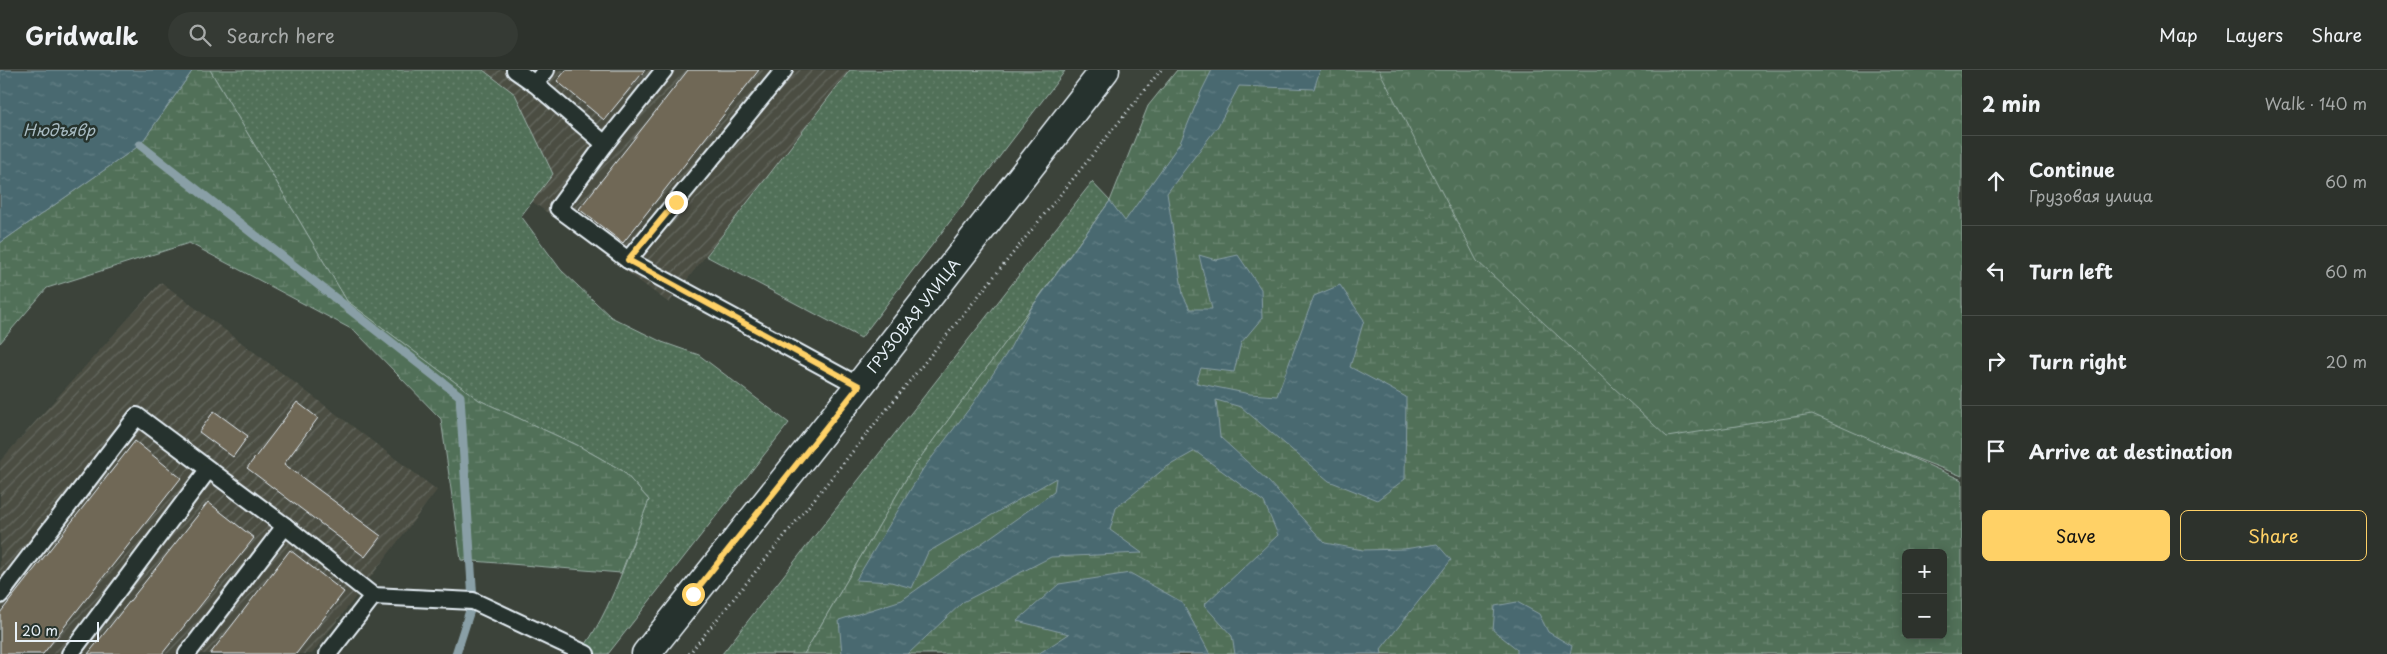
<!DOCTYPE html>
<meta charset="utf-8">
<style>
:root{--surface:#2d322c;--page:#353a34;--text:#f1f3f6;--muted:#a7aaa9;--line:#484d48;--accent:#ffd166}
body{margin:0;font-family:"Playpen Sans",sans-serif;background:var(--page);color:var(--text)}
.controls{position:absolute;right:15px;bottom:15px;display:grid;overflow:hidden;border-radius:8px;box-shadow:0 2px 12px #0003}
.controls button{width:45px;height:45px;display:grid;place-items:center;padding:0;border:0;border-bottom:1px solid var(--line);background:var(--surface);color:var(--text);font:25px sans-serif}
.scale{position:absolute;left:15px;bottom:12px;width:84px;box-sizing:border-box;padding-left:5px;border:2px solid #e8f1f8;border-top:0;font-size:14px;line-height:18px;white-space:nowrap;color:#e8f1f8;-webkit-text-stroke:4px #26332d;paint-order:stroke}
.stop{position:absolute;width:15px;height:15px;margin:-11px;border:4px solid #ffd166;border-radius:50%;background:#fff}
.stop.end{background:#ffd166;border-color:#fff;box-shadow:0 1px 5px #0008}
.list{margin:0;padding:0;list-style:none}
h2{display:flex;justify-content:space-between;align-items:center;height:65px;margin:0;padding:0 20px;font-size:21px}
h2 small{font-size:16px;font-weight:400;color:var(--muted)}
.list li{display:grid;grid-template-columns:32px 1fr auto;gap:15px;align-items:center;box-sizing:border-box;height:90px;padding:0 20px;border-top:1px solid var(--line)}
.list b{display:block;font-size:19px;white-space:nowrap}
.list p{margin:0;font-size:16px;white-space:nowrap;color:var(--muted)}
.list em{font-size:16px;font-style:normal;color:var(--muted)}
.actions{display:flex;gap:10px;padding:15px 20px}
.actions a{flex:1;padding:11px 0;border:1px solid var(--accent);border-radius:8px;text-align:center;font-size:18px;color:var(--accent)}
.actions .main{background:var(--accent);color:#111}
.icon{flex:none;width:28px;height:28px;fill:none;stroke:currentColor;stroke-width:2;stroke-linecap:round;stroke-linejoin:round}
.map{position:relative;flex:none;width:1962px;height:584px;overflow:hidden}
header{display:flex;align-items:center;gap:30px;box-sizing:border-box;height:70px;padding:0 25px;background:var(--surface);border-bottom:1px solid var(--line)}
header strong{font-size:24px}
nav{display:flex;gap:28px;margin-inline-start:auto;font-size:18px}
.search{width:350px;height:45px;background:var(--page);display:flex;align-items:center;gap:12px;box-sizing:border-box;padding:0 18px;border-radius:28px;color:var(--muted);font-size:19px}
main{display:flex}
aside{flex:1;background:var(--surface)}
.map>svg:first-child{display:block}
.industrial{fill:url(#industrial-furrows)}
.grass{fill:url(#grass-dots);stroke:#9cb0a8}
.forest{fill:url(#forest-crowns);stroke:#9cb0a8}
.wetland{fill:url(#wetland-marsh);stroke:#9cb0a8;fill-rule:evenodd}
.water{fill:url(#water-ripples);stroke:#899fa6}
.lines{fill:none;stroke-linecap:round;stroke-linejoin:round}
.stream{stroke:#899fa6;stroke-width:9}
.building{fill:#6f6857;stroke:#e8f1f8}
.service-casing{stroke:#e8f1f8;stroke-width:20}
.secondary-casing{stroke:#e8f1f8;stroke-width:31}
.path{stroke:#e8f1f8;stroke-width:3;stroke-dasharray:1 4;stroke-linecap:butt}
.service{stroke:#26332d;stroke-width:16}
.secondary{stroke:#26332d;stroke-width:28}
.route{stroke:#ffd166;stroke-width:6}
.labels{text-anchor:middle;stroke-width:5;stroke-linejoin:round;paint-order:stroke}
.street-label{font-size:15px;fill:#e8f1f8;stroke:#26332d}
.water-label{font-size:16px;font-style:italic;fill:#a8bbc2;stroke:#26332d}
</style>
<header>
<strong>Gridwalk</strong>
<div class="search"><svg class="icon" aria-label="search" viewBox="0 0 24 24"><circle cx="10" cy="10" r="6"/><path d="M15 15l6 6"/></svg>Search here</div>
<nav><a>Map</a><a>Layers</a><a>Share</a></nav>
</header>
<main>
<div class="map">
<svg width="1962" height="584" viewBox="0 0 1962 584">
<defs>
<pattern id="industrial-furrows" width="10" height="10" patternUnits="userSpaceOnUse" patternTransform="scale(1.25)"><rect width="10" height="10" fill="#4b4e43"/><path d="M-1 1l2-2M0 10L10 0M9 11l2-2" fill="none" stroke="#65685f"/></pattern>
<pattern id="grass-dots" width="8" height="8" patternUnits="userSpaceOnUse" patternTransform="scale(1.25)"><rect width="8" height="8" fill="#517058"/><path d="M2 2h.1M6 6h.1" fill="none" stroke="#6a8571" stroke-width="1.8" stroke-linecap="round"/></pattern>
<pattern id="forest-crowns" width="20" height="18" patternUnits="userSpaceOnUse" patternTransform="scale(1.25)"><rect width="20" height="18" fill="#517058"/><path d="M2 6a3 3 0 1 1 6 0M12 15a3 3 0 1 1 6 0" fill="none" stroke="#6a8571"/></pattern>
<pattern id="wetland-marsh" width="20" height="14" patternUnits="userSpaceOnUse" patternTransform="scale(1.25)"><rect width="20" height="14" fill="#517058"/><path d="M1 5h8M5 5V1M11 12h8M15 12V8" fill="none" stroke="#6a8571"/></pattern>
<pattern id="water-ripples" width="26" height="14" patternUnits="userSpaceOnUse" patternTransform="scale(1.25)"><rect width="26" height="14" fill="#496970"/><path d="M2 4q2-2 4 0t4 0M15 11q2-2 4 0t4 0" fill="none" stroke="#637f85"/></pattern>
</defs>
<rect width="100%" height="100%" fill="#3c433a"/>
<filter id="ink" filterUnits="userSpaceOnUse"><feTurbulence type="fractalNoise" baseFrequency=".02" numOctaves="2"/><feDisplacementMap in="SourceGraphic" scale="10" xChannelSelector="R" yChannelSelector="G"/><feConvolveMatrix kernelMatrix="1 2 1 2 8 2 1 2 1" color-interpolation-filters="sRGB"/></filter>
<g filter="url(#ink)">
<g class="industrial">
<polygon points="355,0 850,0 669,233"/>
<polygon points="161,212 437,420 312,584 0,584 0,391"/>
</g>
<g class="grass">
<path d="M 210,0 L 483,0 L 515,24 L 553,104 L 521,146 L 561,200 L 611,247 L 662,272 L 699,285 L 789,353 L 608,584 L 579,584 C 613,539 629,481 649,430 L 623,401 L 577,375 L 479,330 L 347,231 Z"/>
<polygon points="850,0 1065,1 861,268 706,186"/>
<polygon points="1092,112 1110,131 912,399 804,584 722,584"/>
</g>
<polygon class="forest" points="1378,0 1962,0 1962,406 1810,348 1664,371 1473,192"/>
<g class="wetland">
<polygon points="193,0 210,0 347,231 479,330 577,375 623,401 649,430 621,503 461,490 441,349 355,261 189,173 47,218 0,273 0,173 140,75"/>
<path d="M 1177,0 L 1379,0 L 1477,191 L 1667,367 L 1812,344 L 1962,410 L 1962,584 L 804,584 L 912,399 L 1110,131 L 1148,36 ZM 1906,483 L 1943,483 L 1943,565 L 1906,565 Z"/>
</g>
<g class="water">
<polygon points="0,0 193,0 140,75 0,173"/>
<polygon points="1212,0 1320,0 1314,19 1239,16 1218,56 1167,123 1183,225 1190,239 1212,239 1199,185 1216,190 1238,185 1261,219 1262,248 1241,273 1234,302 1201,298 1196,313 1250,324 1277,326 1314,226 1340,215 1364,250 1350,297 1406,327 1405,409 1377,430 1329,411 1241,337 1216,330 1220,367 1268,411 1325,473 1363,480 1404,479 1437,474 1451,490 1381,579 1382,584 1235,584 1232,566 1204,535 1278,465 1264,432 1195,381 1165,398 1116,438 1110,460 1142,483 1051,487 963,532 908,584 842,584 839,550 902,530 1054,422 1056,408 928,482 912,518 891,512 856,510 923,399 972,335 1009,280 1030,240 1110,131 1125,151 1180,73 1202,20"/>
<polygon points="1130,503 1182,532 1210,584 1038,584 1069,564 1017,551 1059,514"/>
<polygon points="1517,532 1539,544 1548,562 1572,576 1570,584 1517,584 1517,579 1493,560 1495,536"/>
</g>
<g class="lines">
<polyline class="stream" points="140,75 460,326 473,531 456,584"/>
</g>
<g class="building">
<polygon points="566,0 645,0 604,50 557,11"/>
<polygon points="688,0 759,0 623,173 579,139"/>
<polygon points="297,332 318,348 284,394 381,466 365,487 247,398"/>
<polygon points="214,341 248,366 233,387 199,362"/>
<polygon points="135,371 181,408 43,584 0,584 0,543"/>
<polygon points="208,432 254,468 162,584 88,584"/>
<polygon points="290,480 344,522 296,584 210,584"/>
</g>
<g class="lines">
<g class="service-casing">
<g id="service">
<polyline points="515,0 535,14"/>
<polyline points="546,0 535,14 605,74"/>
<polyline points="664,0 605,74 558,138 628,190 859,316"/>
<polyline points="628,190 784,0"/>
<polyline points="0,525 137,346 285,456 373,526 473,531 586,584"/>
<polyline points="70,584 208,400"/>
<polyline points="187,584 285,456"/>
<polyline points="328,584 373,526"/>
</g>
</g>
<g class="secondary-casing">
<polyline id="secondary" points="646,584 859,316 1105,0"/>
</g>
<polyline class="path" points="689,584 1161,0"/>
<use href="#service" class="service"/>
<use href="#secondary" class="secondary"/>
</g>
</g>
<g class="lines" filter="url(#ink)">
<polyline class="route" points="676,132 628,190 859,316 693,524"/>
</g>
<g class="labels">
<g class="street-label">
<text transform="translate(914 246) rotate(-52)" y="5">ГРУЗОВАЯ УЛИЦА</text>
</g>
<g class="water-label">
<text x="59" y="66">Нюдъявр</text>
</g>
</g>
</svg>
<div class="controls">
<button>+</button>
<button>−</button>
</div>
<div class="scale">20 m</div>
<div class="stop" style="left:693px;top:524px"></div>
<div class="stop end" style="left:676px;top:132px"></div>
</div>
<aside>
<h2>2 min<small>Walk · 140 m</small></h2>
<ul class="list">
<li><svg class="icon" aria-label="ahead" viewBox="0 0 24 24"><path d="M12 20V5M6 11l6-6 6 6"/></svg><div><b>Continue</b><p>Грузовая улица</p></div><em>60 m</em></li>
<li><svg class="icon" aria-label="left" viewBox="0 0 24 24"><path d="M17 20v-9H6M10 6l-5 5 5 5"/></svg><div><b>Turn left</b></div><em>60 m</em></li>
<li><svg class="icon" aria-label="right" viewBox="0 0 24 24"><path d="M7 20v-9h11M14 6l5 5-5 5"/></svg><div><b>Turn right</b></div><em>20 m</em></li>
<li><svg class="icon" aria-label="arrive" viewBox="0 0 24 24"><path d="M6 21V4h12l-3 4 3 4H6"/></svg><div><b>Arrive at destination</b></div></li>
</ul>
<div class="actions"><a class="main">Save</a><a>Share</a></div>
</aside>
</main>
